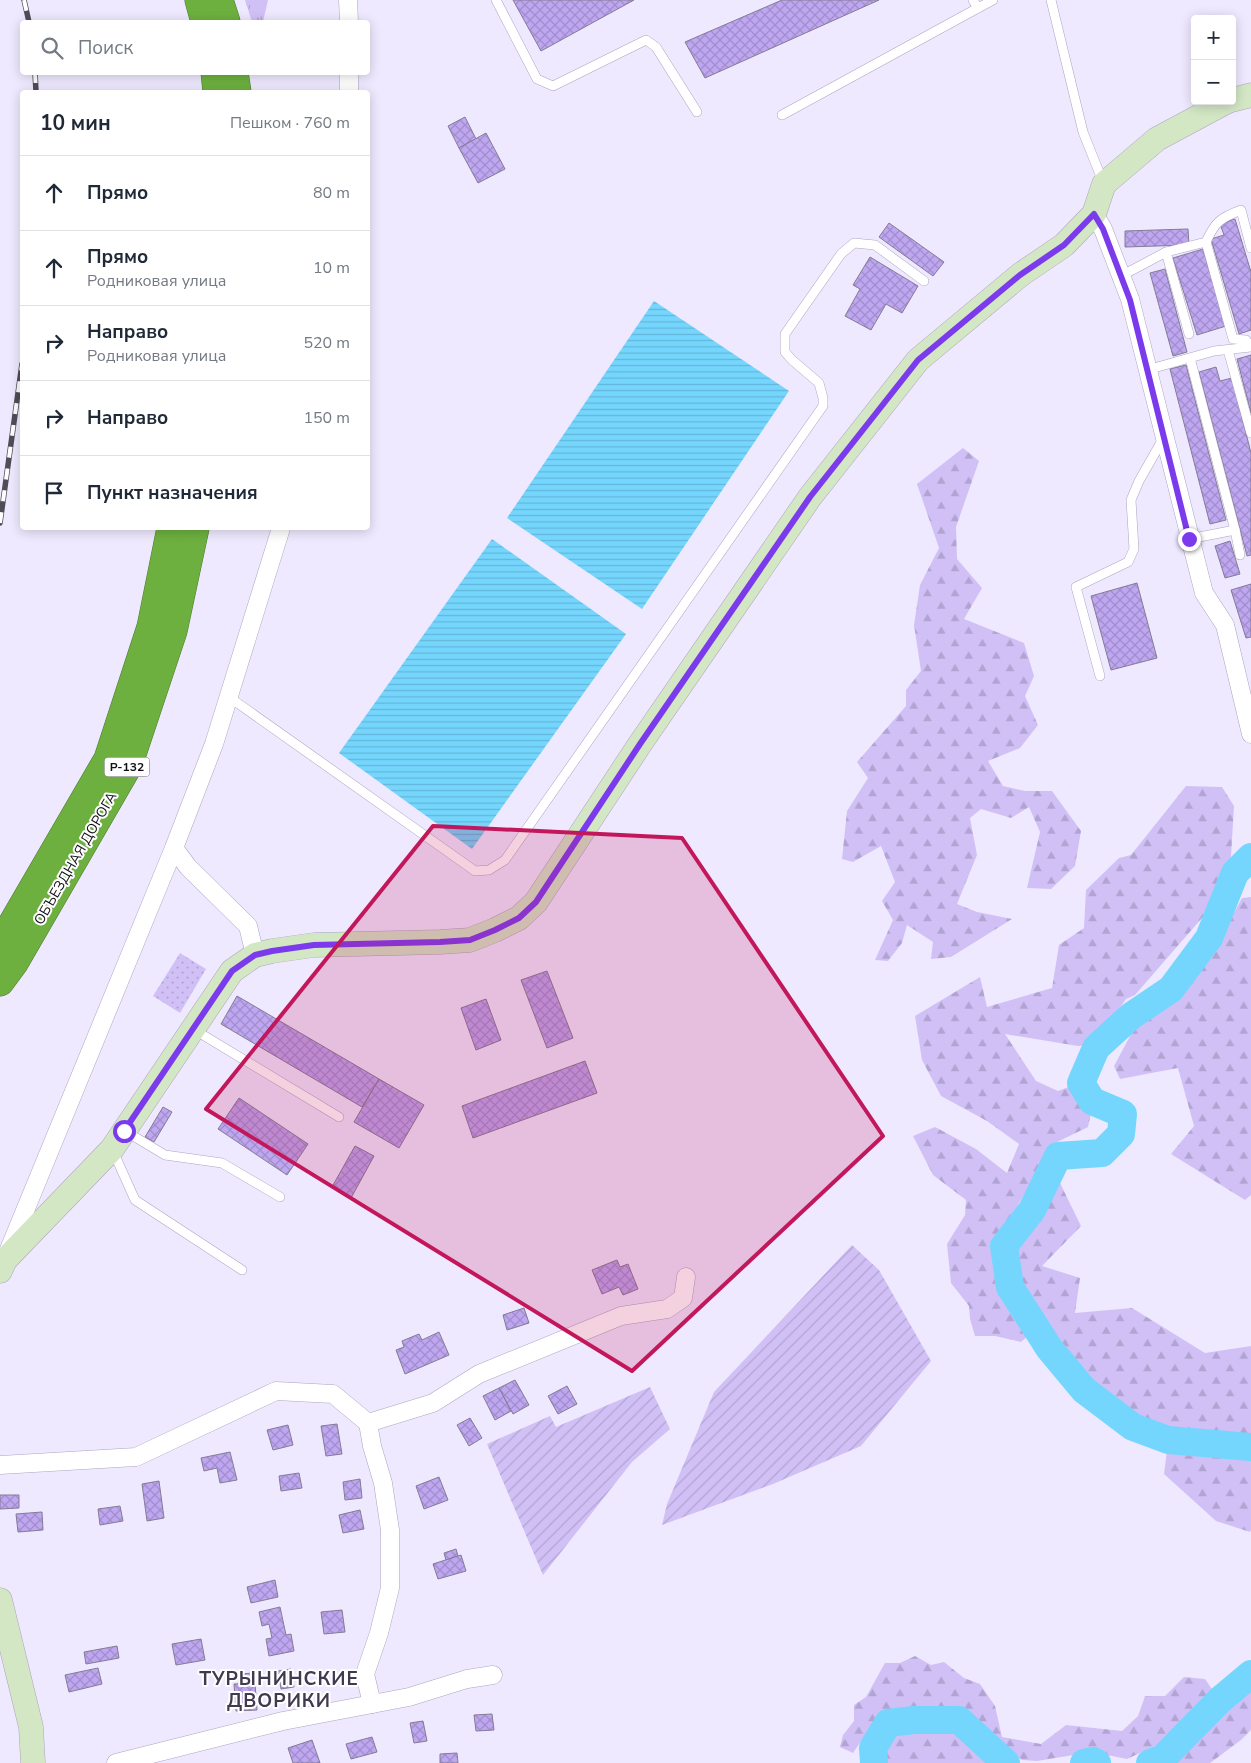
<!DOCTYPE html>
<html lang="ru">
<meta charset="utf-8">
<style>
:root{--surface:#fff;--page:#f2f2f3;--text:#1f2937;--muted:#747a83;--line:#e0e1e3}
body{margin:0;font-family:"Nunito Sans",sans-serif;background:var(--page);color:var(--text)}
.controls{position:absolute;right:15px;top:15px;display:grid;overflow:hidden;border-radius:5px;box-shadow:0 2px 12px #0003}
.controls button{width:45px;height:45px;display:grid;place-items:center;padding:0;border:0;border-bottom:1px solid var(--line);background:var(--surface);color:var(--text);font:25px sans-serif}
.stop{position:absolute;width:15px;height:15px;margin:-11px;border:4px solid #7c3aed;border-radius:50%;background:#fff}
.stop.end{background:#7c3aed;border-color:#fff;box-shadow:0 1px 5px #0008}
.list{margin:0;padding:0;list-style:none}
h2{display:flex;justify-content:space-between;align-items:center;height:65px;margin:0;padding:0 20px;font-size:21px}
h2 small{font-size:16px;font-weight:400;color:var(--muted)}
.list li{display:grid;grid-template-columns:32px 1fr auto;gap:15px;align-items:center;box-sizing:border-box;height:75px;padding:0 20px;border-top:1px solid var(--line)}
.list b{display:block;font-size:19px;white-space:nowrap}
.list p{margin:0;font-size:16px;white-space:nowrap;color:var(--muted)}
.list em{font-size:16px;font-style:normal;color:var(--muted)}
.icon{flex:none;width:28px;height:28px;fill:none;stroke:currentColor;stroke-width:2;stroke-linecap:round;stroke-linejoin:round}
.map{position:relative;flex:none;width:1251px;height:1763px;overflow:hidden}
.search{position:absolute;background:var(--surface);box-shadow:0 2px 12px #0003;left:20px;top:20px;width:350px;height:55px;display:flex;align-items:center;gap:12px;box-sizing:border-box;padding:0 18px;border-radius:5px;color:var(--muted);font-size:19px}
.panel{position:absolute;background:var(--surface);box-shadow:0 2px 12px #0003;left:20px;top:90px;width:350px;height:440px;border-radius:5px}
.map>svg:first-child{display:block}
.grass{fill:url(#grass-tufts)}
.forest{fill:url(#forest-firs)}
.park{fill:url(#park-dots)}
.garden{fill:url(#garden-furrows)}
.water{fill:url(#water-rules)}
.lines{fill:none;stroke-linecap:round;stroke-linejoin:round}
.river{stroke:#75d6fd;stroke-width:28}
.building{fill:url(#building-cross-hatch);stroke:#837c94}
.lane-casing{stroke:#ada5bf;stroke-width:10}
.street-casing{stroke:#ada5bf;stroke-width:19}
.secondary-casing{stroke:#ada5bf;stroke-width:25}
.highway-casing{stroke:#4d7831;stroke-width:29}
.lane{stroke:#fff;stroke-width:9}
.street{stroke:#fff;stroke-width:18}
.secondary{stroke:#d3e7c5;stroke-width:24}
.highway{stroke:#6db03f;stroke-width:28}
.rail-casing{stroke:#504c58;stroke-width:5.5}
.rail{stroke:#fff;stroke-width:4;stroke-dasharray:11;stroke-linecap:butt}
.route{stroke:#7c3aed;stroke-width:6}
.marked{fill:#c2185b;fill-opacity:0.2;stroke:#c2185b;stroke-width:4;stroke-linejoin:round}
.labels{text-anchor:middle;stroke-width:4;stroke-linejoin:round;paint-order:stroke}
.shield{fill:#fff;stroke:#59575d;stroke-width:1}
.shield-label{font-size:12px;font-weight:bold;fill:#120f18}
.street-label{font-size:14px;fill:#120f18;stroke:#fff}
.district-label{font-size:19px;font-weight:bold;letter-spacing:1px;fill:#413a4f;stroke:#fff}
</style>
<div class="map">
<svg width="1251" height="1763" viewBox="0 0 1251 1763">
<defs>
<pattern id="grass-tufts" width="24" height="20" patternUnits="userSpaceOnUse" patternTransform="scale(1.25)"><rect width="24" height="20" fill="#d1c0f6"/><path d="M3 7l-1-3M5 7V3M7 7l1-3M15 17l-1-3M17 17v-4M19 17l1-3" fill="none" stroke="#b2a4d2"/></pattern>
<pattern id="forest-firs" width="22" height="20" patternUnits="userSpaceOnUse" patternTransform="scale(1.25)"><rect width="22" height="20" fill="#d1c0f6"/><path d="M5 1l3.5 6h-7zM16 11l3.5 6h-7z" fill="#b2a4d2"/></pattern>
<pattern id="park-dots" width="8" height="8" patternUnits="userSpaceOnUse" patternTransform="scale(1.25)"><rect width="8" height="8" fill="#d1c0f6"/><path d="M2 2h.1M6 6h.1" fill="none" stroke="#b2a4d2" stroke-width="1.8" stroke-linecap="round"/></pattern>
<pattern id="garden-furrows" width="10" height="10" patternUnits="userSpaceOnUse" patternTransform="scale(1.25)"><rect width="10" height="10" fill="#d1c0f6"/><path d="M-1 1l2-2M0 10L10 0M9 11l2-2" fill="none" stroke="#b2a4d2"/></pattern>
<pattern id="water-rules" width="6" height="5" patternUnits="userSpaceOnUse" patternTransform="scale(1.25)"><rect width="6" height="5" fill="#75d6fd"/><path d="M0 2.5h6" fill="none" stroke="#64b6d8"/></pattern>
<pattern id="building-cross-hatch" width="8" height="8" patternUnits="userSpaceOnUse" patternTransform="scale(1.25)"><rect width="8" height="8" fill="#bea6f0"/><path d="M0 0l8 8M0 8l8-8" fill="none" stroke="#a28ecd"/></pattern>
</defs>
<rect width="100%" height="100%" fill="#efe9ff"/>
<polygon class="grass" points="245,0 268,0 263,22 252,22"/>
<g class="forest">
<polygon points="963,448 979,461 956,527 957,559 982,588 964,619 1024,643 1034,676 1025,696 1038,725 1020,748 988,761 1003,786 1025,791 1052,791 1081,831 1075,866 1051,889 1027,888 1040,832 1029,807 1011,818 981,809 970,818 977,855 957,904 977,912 1012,919 951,957 931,959 933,942 907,925 902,943 888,961 875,960 893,920 882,901 895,882 881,846 853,862 842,859 847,811 868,778 857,762 906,706 906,690 921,671 914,625 920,585 939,548 917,484"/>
<polygon points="1186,786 1222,787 1234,806 1230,873 1208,911 1135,995 1126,999 1093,1045 1078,1046 1005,1034 1036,1081 1058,1091 1074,1085 1085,1085 1094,1099 1088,1127 1053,1144 1001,1235 1003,1301 1029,1335 1021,1342 995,1336 975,1336 970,1319 969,1306 951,1283 947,1244 965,1215 966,1200 933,1175 913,1136 935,1127 976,1149 1007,1173 1019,1144 987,1121 941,1096 922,1060 915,1016 980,977 987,1007 1052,988 1059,945 1084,928 1086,890 1119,858 1131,855"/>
<polygon points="1251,897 1251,1195 1245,1200 1171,1154 1194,1126 1178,1068 1120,1079 1114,1066 1136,1025 1164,1007 1209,959 1242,898"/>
<polygon points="1060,1183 1081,1226 1042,1266 1080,1278 1075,1313 1132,1308 1205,1353 1251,1346 1251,1440 1132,1431 1092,1388 1020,1293 1011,1248 1035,1221"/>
<polygon points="1168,1443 1245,1453 1251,1457 1251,1530 1250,1532 1216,1521 1164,1474"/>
<polygon points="915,1656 931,1665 944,1662 964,1678 980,1684 995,1706 1002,1737 1041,1744 1066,1725 1122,1731 1138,1716 1145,1696 1165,1696 1184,1677 1205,1679 1214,1692 1157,1745 1127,1759 1092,1752 1037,1761 1022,1760 960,1714 886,1715 875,1721 853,1753 840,1747 843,1735 854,1721 854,1705 866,1697 885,1663 900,1663"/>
<polygon points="1251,1684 1251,1730 1241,1740 1210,1763 1168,1763 1180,1748"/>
<polygon points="929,1725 956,1731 996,1763 880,1763 879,1751 890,1729"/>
</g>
<polygon class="park" points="180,953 206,969 180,1013 153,996"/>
<g class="garden">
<polygon points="852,1245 879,1270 931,1361 861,1446 773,1484 662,1525 667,1504 714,1392"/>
<polygon points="650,1387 670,1429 632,1462 543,1575 487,1444 550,1416 556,1427"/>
</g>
<g class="water">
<polygon points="654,301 789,391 642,609 507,518"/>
<polygon points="492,539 626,634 472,849 339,753"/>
</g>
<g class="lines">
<g class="river">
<polyline points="1251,857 1235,873 1209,938 1171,989 1131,1016 1096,1048 1081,1083 1092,1101 1123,1114 1121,1134 1102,1153 1058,1156 1032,1210 1004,1246 1010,1287 1049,1348 1084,1390 1133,1427 1168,1440 1251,1447"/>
<polyline points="874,1763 873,1748 888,1723 914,1720 959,1720 1006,1763"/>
<polyline points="1084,1763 1093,1761 1097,1763"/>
<polyline points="1150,1763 1163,1758 1220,1700 1251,1674"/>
</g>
</g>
<g class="building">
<polygon points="513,0 634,0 541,51"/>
<polygon points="782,0 879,0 705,78 685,42"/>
<polygon points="465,117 476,139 459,148 448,126"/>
<polygon points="486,133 505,169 478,183 459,148"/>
<polygon points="1235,219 1251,272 1251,330 1239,334 1211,239 1224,235 1220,224"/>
<polygon points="889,223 944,262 933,276 879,237"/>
<polygon points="1188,229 1189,245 1125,247 1125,231"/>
<polygon points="1203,249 1226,326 1197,335 1173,258"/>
<polygon points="870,257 918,286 902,313 886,304 871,330 845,316 860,289 853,285"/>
<polygon points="1165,269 1187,352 1173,356 1150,273"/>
<polygon points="1251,355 1251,413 1237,359"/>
<polygon points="1186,365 1226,520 1210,524 1170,369"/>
<polygon points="1216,367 1220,381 1232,378 1251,453 1251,555 1247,556 1199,372"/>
<polygon points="1230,541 1240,574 1225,578 1215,546"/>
<polygon points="1137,583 1157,658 1111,670 1091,596"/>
<polygon points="1251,584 1251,637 1246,638 1231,590"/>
<polygon points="547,971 573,1038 547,1048 521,980"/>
<polygon points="237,996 379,1079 362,1107 221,1024"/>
<polygon points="486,999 501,1040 476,1050 461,1008"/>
<polygon points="585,1061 597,1093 473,1138 462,1106"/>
<polygon points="379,1079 424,1105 399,1148 354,1122"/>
<polygon points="239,1098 308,1144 287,1175 218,1129"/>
<polygon points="163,1107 172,1112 154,1142 145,1137"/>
<polygon points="355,1146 374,1156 351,1198 332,1187"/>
<polygon points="617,1260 620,1267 628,1264 638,1289 623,1295 619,1287 602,1294 592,1270"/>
<polygon points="524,1308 529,1323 507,1330 503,1315"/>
<polygon points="439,1332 449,1355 405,1374 396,1350 404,1347 402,1341 419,1334 422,1340"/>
<polygon points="515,1380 529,1405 513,1414 499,1388"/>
<polygon points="567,1386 577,1404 558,1414 548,1396"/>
<polygon points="499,1388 511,1411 495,1420 483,1396"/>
<polygon points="470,1418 482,1438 469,1446 457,1425"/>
<polygon points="337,1424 342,1454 326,1456 321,1426"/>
<polygon points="288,1425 293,1445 273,1450 267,1430"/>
<polygon points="230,1452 237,1480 220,1483 217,1468 204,1471 201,1458"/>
<polygon points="299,1473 302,1488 281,1491 279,1476"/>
<polygon points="439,1477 448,1500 424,1509 416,1486"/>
<polygon points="360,1479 362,1498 345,1500 343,1482"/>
<polygon points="159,1481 164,1518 147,1521 142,1484"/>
<polygon points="0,1495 19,1495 19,1508 0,1509"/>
<polygon points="120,1506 123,1521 100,1525 98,1509"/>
<polygon points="360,1510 364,1529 343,1533 339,1515"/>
<polygon points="42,1512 43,1530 18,1532 16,1514"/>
<polygon points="456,1549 458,1556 446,1560 444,1553"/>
<polygon points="461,1555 466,1571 438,1579 433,1564"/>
<polygon points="275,1580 278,1597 251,1603 247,1587"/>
<polygon points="280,1607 286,1635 291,1634 294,1651 269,1656 266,1639 272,1638 269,1624 262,1626 259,1612"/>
<polygon points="342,1610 345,1632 324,1634 321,1612"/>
<polygon points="201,1639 205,1660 176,1665 172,1644"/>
<polygon points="117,1646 119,1658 86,1664 84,1652"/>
<polygon points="98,1668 102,1684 69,1692 65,1675"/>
<polygon points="291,1669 294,1687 281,1689 278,1671"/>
<polygon points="254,1673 255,1683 239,1684 239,1674"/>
<polygon points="255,1683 257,1710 236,1711 234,1684"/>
<polygon points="492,1714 494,1730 476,1731 474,1715"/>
<polygon points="423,1721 427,1741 414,1743 410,1723"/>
<polygon points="372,1737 377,1752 351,1759 346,1744"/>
<polygon points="312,1740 320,1763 293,1763 288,1748"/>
<polygon points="457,1753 458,1763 440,1763 440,1754"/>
</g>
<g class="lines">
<g class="lane-casing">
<g id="lane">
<polyline points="496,0 537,79 553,86 646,40 656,47 697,112"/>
<polyline points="1051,0 1083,132 1103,182"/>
<polyline points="978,8 993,0"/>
<polyline points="782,115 978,8 973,0"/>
<polyline points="1166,252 1189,334"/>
<path d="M 1121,276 L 1166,252 L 1206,242 C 1215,222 1220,218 1241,210 L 1251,248"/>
<polyline points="1228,350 1251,433"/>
<polyline points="1147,370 1214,351 1251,347 1246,340 1233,339 1206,242"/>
<polyline points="1235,530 1240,555"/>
<polyline points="1189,539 1235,530 1190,358"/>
<polyline points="1100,676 1076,587 1128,562 1134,549 1131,500 1139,481 1163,439"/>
<polyline points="229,697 475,871 489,870 505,860 823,406 823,398 819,383 792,360 785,352 785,334 841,254 854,243 875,245 924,281"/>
<polyline points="193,1029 339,1117"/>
<polyline points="125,1131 165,1155 222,1163 280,1197"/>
<polyline points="113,1151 135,1200 242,1270"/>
</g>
</g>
<g class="street-casing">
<g id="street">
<polyline points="348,0 349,22"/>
<polyline points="349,72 349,92"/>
<polyline points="1094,214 1103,229 1130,299 1204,593 1225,625 1251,734"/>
<polyline points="174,848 188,867 248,926 255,955"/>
<polyline points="8,1252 174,848 214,744 281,528"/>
<polyline points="368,1423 372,1446 383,1483 390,1530 390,1588 379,1633 365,1674 372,1704"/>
<polyline points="0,1465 136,1457 276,1391 333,1394 368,1423 433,1403 479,1374 621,1316 667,1309 683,1298 686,1277"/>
<polyline points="116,1763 283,1721 409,1697 467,1679 493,1675"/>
</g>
</g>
<g class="secondary-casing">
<g id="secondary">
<polyline points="1232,100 1251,95"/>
<polyline points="0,1271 5,1260 112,1149 232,971 255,955 272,951 314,945 440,942 470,940 495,930 519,918 536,902 640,744 810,497 918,360 1020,275 1064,245 1094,214 1104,184 1157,139 1228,101"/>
<polyline points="0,1600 31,1727 33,1763"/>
</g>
</g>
<g class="highway-casing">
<g id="highway">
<polyline points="199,0 205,22"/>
<polyline points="219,0 226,22"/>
<polyline points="215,72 217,92"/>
<polyline points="234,72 237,92"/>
<polyline points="0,945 108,759 151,627 171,528"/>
<polyline points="0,982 14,963 128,766 173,631 195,528"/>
</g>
</g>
<use href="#lane" class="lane"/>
<use href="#street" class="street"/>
<use href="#secondary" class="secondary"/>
<use href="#highway" class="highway"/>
<g class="rail-casing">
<g id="rail">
<polyline points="24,0 29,22"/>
<polyline points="35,72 36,92"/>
<polyline points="0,523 22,364"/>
</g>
</g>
<use href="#rail" class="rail"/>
</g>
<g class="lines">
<polyline class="route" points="124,1131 232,971 255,955 272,951 314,945 440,942 470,940 495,930 519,918 536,902 640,744 810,497 918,360 1020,275 1064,245 1094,214 1103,229 1130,300 1189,539"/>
</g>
<path class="marked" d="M 433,826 L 682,838 L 883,1136 L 632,1371 L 206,1109 Z"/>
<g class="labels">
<rect class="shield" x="104.5" y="757.5" width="45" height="19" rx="4"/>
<g class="shield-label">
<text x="127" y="771">Р-132</text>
</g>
<g class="street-label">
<text transform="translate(75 858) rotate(-60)" y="5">ОБЪЕЗДНАЯ ДОРОГА</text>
</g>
<g class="district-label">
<text x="279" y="1685">ТУРЫНИНСКИЕ<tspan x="279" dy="22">ДВОРИКИ</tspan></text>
</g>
</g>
</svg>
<div class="controls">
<button>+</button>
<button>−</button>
</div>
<div class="stop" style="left:124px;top:1131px"></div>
<div class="stop end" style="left:1189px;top:539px"></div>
<div class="search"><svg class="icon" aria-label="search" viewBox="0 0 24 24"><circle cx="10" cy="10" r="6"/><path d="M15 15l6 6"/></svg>Поиск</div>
<section class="panel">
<h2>10 мин<small>Пешком · 760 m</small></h2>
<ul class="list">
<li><svg class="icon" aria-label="ahead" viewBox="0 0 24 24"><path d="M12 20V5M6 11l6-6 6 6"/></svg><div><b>Прямо</b></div><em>80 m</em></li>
<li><svg class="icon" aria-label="ahead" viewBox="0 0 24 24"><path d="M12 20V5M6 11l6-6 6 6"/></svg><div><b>Прямо</b><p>Родниковая улица</p></div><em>10 m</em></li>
<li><svg class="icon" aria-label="right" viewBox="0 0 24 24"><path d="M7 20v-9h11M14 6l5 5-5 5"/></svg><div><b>Направо</b><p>Родниковая улица</p></div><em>520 m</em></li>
<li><svg class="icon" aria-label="right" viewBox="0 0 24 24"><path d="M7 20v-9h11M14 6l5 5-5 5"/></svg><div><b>Направо</b></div><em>150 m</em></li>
<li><svg class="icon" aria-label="arrive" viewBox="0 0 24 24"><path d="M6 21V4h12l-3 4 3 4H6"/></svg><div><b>Пункт назначения</b></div></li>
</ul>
</section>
</div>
